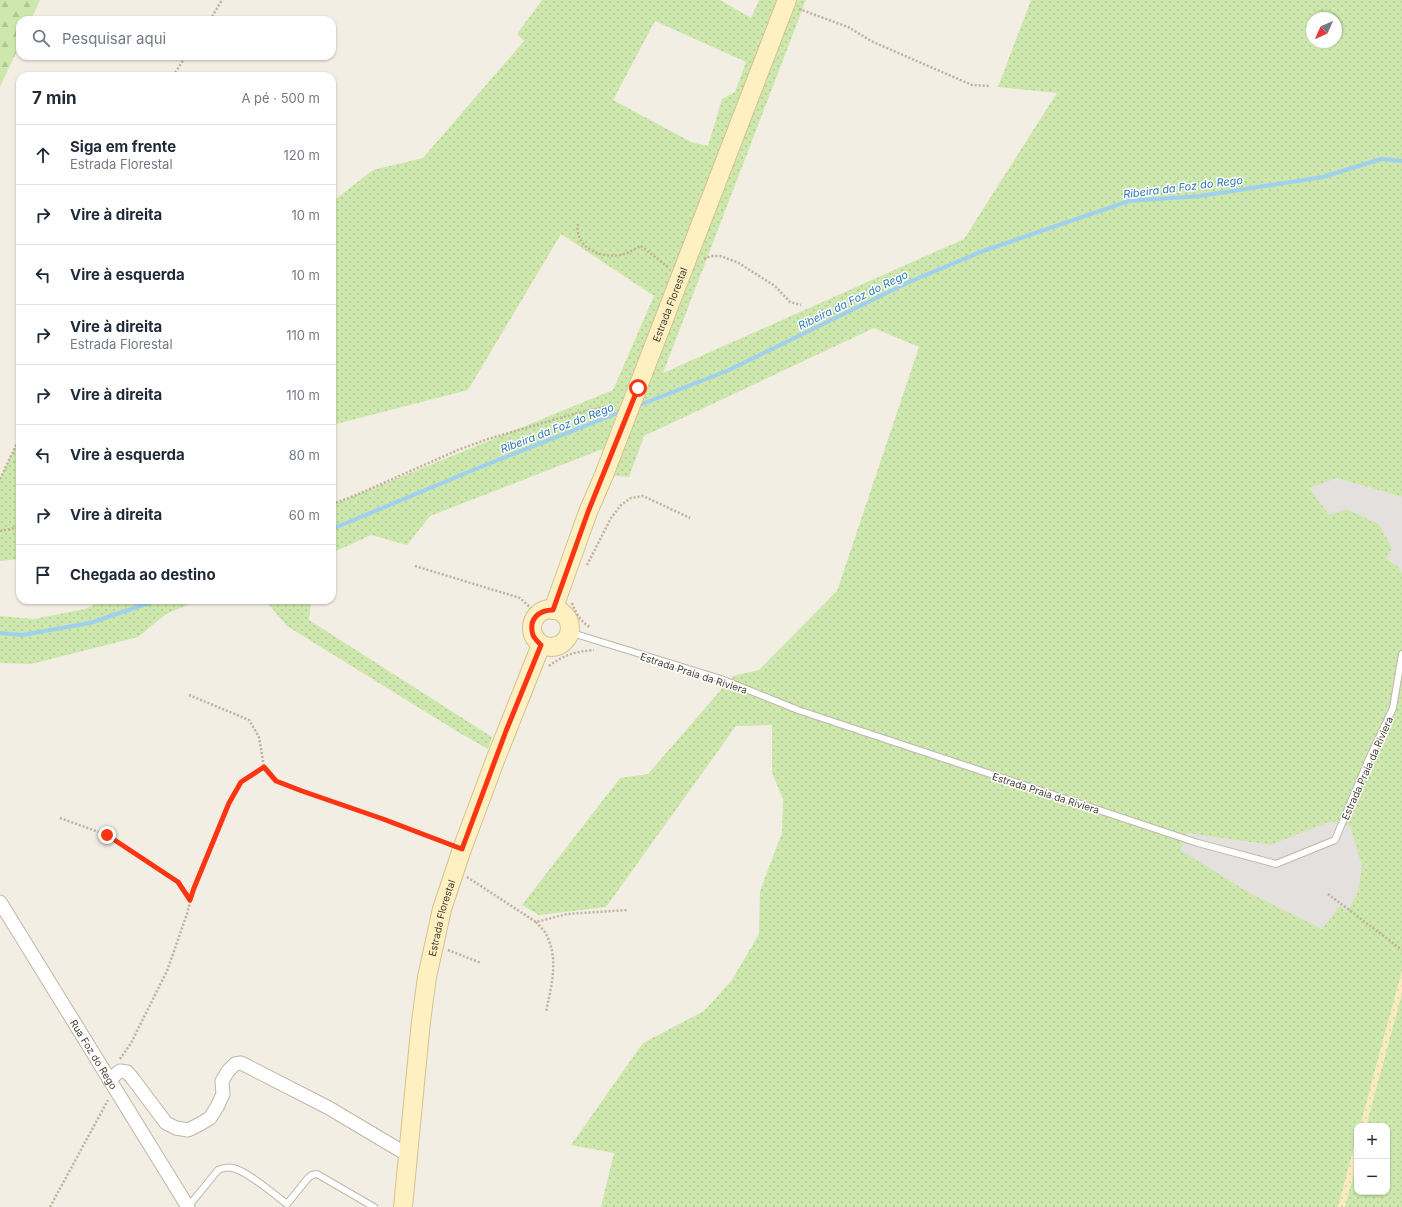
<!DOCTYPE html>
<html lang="pt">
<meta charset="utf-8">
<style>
:root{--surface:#fff;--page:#f6f6f7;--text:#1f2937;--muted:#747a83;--line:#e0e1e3}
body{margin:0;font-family:Inter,sans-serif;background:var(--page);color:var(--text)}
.controls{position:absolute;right:12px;bottom:12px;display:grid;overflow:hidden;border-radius:8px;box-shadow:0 1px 3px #0004}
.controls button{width:36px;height:36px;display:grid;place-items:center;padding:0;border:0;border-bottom:1px solid var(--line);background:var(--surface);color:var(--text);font:20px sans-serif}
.compass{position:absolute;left:1306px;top:12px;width:36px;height:36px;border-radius:50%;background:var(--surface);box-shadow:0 1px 3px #0004;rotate:225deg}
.stop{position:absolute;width:12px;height:12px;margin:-9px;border:3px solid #fc3412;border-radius:50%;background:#fff}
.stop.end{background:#fc3412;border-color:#fff;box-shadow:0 1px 4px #0008}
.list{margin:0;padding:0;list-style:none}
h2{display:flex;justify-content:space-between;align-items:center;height:52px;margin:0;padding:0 16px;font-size:17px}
h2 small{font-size:13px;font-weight:400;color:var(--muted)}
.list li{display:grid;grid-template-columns:26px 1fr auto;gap:12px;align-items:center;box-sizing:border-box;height:60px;padding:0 16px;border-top:1px solid var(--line)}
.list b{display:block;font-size:15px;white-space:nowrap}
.list p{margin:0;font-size:13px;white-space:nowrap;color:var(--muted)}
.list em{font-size:13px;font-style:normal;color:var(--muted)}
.icon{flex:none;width:22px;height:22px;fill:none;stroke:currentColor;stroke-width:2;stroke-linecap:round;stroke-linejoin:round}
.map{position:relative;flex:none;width:1402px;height:1207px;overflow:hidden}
.search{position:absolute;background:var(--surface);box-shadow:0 1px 3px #0004;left:16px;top:16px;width:320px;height:44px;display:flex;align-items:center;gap:10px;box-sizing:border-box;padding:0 14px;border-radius:12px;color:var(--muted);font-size:15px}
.panel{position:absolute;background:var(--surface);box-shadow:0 1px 3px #0004;left:16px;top:72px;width:320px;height:532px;border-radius:12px}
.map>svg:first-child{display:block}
.green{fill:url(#green-dots);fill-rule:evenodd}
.forest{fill:url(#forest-firs)}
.sand{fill:url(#sand-dots)}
.parking{fill:#e3e0dd}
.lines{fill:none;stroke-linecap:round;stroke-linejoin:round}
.stream{stroke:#9fd0f0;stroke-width:4}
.service-casing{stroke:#beb6a7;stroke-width:8}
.minor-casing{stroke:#beb6a7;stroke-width:15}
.secondary-casing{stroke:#d3c293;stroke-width:20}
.path{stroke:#c0b198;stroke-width:2.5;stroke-dasharray:2 2;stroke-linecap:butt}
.service{stroke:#fff;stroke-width:6}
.minor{stroke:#fff;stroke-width:13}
.secondary{stroke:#fff0c2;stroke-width:18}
.route{stroke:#fc3412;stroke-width:5}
.labels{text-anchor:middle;stroke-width:3;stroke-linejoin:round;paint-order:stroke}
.street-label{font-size:10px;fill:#443e34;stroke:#fff}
.water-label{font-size:11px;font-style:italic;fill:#2d7ab1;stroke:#fff}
</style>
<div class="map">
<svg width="1402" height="1207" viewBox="0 0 1402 1207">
<defs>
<pattern id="green-dots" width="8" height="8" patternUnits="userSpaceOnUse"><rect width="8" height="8" fill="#cde7ac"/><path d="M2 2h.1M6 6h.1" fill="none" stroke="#b1c795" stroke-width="1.8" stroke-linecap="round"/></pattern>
<pattern id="forest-firs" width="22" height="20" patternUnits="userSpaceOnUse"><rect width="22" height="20" fill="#cde7ac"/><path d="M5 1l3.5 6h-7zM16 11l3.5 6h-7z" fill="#b1c795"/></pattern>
<pattern id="sand-dots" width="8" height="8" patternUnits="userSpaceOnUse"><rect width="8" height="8" fill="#f8ebbf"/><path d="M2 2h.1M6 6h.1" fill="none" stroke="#d6cba5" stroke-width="1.8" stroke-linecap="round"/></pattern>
</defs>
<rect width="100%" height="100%" fill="#f2eee4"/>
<g class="green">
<path d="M 542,0 L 720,0 L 751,18 L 759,0 L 806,0 L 663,373 L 964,239 L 1057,93 L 998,87 L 1031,0 L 1402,0 L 1402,497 L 1336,478 L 1347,509 L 1379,524 L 1392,548 L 1387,559 L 1398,566 L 1402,573 L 1402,971 L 1360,1126 L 1357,1126 L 1357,1137 L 1338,1207 L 601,1207 L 614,1153 L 571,1145 L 643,1043 L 704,1011 L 732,980 L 759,934 L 760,891 L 782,833 L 783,799 L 772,773 L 772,725 L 736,726 L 606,907 L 539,915 L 522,905 L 620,778 L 648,774 L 733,676 L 759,670 L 837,591 L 919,347 L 874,328 L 644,436 L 629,477 L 604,475 L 615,446 L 600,450 L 430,516 L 407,545 L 371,535 L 332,553 L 332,505 L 613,390 L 654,296 L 561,234 L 468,390 L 332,425 L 332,202 L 373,170 L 423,158 L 524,41 L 517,34 ZM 1312,18 L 1336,18 L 1336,42 L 1312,42 ZM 655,21 L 746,62 L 735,92 L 722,99 L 708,146 L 691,142 L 613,100 ZM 1186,833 L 1270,845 L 1358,892 L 1347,912 L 1340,905 L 1322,929 Z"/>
<polygon points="20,437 20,559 0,561 0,479"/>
<polygon points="106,600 199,600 166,614 138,637 31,664 0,663 0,616 34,619 85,609"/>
<polygon points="265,600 311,600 309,620 492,737 488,749 458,732 287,626"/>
<polygon points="1402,993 1402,1207 1345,1207 1357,1161 1357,1192 1387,1192 1387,1126 1366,1126"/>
</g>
<polygon class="forest" points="0,0 40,0 31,20 20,20 20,44 0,87"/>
<g class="sand">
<polygon points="1402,971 1402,993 1366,1126 1360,1126"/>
<polygon points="1357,1137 1357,1161 1345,1207 1338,1207"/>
</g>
<g class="parking">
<polygon points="1336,478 1402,497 1402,573 1398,566 1386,559 1392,548 1379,524 1347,509 1329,515 1309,488"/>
<polygon points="1331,821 1350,826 1362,866 1358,892 1347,912 1340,905 1322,929 1253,895 1180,850 1186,833 1270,845"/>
</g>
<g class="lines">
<g class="stream">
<polyline points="637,406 729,370 909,282 983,251 1129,201 1200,196 1323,177 1381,159 1402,161"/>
<polyline points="332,529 478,468 623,411"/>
<polyline points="0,633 22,635 90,623 158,600"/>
</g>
<g class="service-casing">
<g id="service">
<polyline points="569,632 721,679 798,710 1198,843 1276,864 1335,840 1368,761 1393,708 1402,654"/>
<path d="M 188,1207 L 218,1170 C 223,1168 228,1167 233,1168 C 247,1171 275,1195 287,1204 L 308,1178 L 312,1175 L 317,1174 L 374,1207"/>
</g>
</g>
<g class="minor-casing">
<g id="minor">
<path id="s1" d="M 0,902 L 188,1207"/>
<polyline points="109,1080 120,1071 127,1072 133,1079 166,1123 176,1128 188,1130 200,1124 210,1118 217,1107 223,1094 222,1081 228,1071 235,1064 241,1063 329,1108 408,1155"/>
</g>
</g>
<g class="secondary-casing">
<g id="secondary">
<circle cx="551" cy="628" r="19"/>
<path id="s2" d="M 553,610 L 588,512 L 604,475 L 787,0"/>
<path id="s3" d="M 403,1207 L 421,1021 L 427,977 L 442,909 L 462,849 L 496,758 L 541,645"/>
</g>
</g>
<g class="path">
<polyline points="799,9 848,27 873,42 972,85 990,86"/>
<polyline points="210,20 222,0"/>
<polyline points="173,76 186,56"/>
<path d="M 578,224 C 574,249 604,260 624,254 C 630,252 636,248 641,246 L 668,267"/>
<polyline points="704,259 711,256 720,256 737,262 775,286 790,302 801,305"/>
<polyline points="0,479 20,437"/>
<polyline points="332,504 354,496 458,450 488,439 577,413 614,405"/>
<polyline points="0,531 20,527"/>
<polyline points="587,565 611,518 621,505 631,498 643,496 690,518"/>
<polyline points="415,566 520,598 537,614"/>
<path d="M 572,603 C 576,614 581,622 591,628"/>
<path d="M 549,666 C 565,654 575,652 594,650"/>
<polyline points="189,695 249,720 259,737 264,767 276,781 302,791 383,819 448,844"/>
<polyline points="60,818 107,835 178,881 190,899"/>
<polyline points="467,877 536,922 567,914 627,910"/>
<polyline points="1328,894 1402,950"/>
<path d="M 536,922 C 539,926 545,931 547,936 C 559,961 551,987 546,1012"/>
<polyline points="448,950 481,963"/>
<polyline points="120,1059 131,1043 167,971 187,914 194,888 229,803 241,782 264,767"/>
<polyline points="50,1207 108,1100"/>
</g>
<use href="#service" class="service"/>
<use href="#minor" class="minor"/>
<use href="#secondary" class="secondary"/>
</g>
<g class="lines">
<path class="route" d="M 107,835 L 178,882 L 190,900 L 194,888 L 229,803 L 241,782 L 264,767 L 276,781 L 302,791 L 383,819 L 462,849 L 506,731 L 541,645 C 538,642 534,638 533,635 C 528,619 539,610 553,610 L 588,512 L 638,388"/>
</g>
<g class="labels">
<g class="street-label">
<text dy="4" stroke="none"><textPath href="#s2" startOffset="327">Estrada Florestal</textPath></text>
<text transform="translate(694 673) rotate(18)" y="4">Estrada Praia da Riviera</text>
<text transform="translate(1367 768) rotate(-66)" y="4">Estrada Praia da Riviera</text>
<text transform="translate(1046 793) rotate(18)" y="4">Estrada Praia da Riviera</text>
<text dy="4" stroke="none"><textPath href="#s3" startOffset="292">Estrada Florestal</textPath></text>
<text dy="4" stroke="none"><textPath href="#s1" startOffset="179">Rua Foz do Rego</textPath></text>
</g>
<g class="water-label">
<text transform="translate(1183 187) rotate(-7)" y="4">Ribeira da Foz do Rego</text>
<text transform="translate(853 300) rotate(-26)" y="4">Ribeira da Foz do Rego</text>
<text transform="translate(557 428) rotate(-21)" y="4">Ribeira da Foz do Rego</text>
</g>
</g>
</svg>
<div class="controls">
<button>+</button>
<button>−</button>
</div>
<svg class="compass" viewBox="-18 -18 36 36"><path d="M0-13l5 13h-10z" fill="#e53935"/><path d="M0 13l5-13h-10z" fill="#747a83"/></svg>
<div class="stop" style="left:638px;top:388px"></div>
<div class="stop end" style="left:107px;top:835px"></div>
<div class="search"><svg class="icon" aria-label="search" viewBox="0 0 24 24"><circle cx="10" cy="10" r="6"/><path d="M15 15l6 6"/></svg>Pesquisar aqui</div>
<section class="panel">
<h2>7 min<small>A pé · 500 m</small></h2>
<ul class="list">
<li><svg class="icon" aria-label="ahead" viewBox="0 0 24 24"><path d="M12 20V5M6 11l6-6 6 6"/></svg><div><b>Siga em frente</b><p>Estrada Florestal</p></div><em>120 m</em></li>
<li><svg class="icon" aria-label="right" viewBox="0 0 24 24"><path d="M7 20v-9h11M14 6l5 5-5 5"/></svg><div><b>Vire à direita</b></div><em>10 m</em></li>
<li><svg class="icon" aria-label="left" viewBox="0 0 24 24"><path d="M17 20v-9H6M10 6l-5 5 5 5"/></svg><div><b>Vire à esquerda</b></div><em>10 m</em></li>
<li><svg class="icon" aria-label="right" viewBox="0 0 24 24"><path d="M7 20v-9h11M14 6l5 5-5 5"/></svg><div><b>Vire à direita</b><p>Estrada Florestal</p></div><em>110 m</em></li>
<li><svg class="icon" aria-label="right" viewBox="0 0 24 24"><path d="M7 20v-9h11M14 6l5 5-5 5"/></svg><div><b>Vire à direita</b></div><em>110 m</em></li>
<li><svg class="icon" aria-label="left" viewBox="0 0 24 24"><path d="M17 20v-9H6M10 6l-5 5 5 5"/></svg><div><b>Vire à esquerda</b></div><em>80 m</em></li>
<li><svg class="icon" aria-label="right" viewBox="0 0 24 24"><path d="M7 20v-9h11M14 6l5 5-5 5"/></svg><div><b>Vire à direita</b></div><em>60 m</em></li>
<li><svg class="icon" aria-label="arrive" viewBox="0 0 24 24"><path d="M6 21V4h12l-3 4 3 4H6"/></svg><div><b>Chegada ao destino</b></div></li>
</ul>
</section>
</div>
